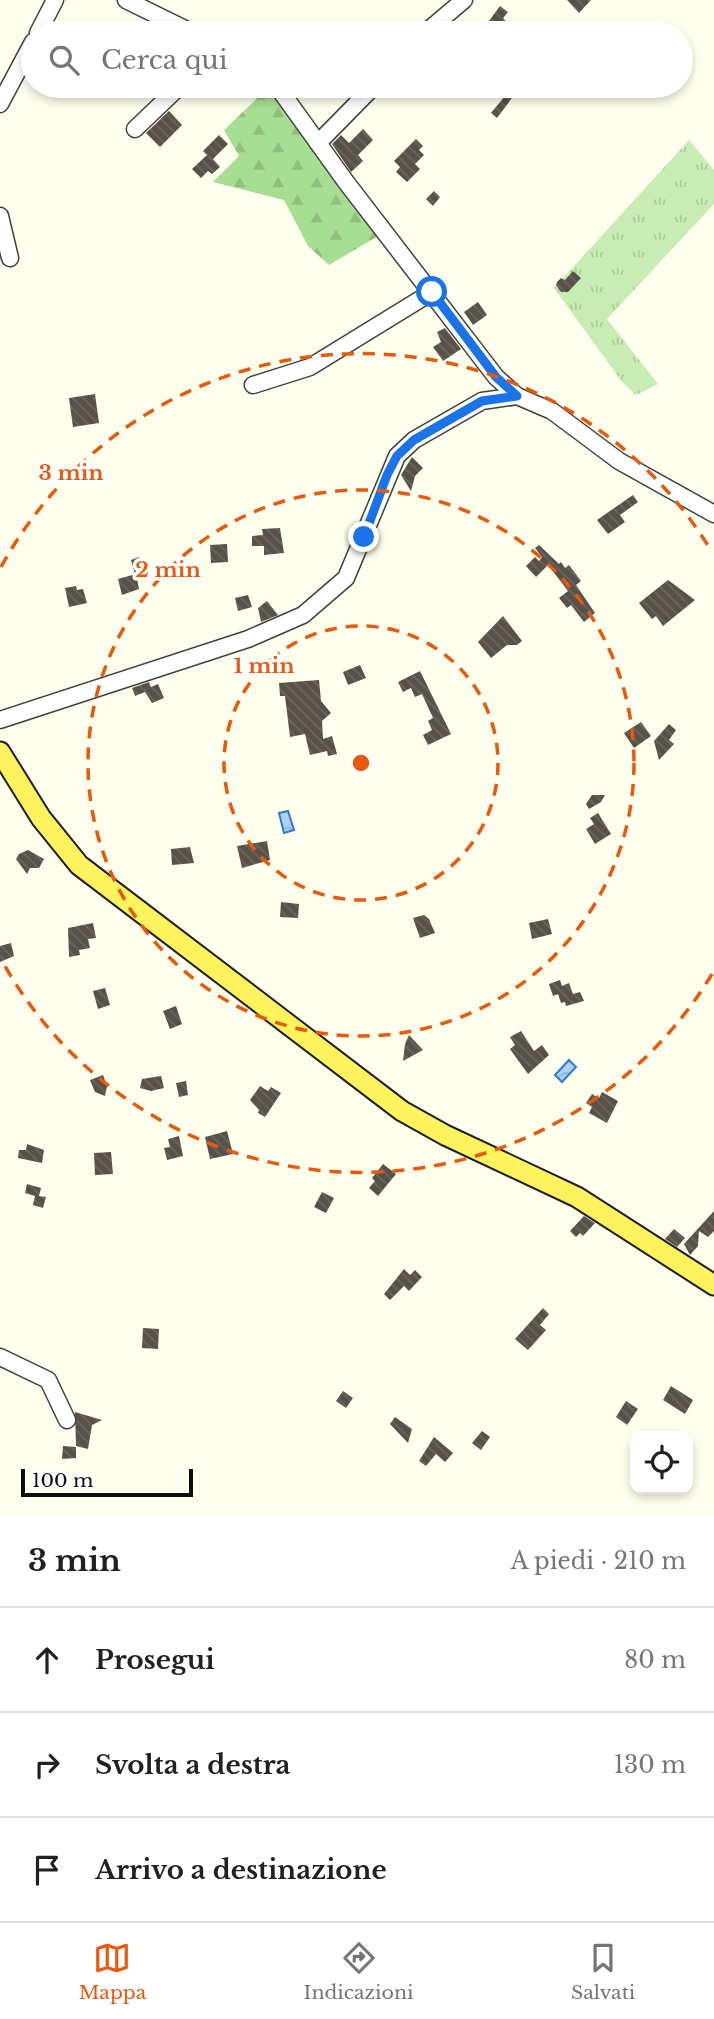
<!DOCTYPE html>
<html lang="it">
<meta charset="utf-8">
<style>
:root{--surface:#fff;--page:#f6f6f6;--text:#202124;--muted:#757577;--line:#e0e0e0;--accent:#ea580c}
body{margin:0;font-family:"Libre Baskerville",serif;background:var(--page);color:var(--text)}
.controls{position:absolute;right:21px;bottom:21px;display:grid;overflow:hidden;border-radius:14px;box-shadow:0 4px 10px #0003}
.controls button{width:63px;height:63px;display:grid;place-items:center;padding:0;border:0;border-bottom:2px solid var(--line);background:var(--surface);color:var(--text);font:35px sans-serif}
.scale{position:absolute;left:21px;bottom:18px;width:172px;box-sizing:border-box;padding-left:7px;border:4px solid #0d0d0d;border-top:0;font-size:19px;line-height:24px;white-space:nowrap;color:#0d0d0d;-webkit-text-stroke:5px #fff;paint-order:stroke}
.stop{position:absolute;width:21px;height:21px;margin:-16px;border:5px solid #1a73e8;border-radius:50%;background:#fff}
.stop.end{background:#1a73e8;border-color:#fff;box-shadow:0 2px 7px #0008}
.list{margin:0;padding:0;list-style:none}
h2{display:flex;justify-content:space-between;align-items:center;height:91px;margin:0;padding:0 28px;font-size:30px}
h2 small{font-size:23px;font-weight:400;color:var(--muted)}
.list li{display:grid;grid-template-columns:46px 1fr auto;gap:21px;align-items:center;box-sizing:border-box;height:105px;padding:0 28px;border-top:2px solid var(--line)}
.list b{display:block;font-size:26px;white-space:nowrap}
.list em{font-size:23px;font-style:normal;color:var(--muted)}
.icon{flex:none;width:38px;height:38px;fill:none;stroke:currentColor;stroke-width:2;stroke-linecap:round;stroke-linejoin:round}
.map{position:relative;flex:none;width:714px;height:1515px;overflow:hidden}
.search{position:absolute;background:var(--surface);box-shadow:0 4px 10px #0003;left:21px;right:21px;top:21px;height:77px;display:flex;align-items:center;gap:18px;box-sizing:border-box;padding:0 24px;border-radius:38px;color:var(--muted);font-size:26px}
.sheet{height:406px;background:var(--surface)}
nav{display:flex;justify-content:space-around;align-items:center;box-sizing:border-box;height:98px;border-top:2px solid var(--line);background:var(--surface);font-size:19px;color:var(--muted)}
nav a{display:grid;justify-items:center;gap:4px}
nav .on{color:var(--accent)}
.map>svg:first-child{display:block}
.grass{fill:url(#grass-tufts)}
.forest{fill:url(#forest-firs)}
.water{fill:url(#water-waves);stroke:#2f78d7;stroke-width:2}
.building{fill:url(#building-back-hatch)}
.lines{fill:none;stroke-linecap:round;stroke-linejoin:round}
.minor-casing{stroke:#404040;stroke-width:19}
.major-casing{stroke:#1e1e1e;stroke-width:23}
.minor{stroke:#fff;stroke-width:16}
.major{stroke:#fff35d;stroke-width:19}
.route{stroke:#1a73e8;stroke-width:9}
.ring{fill:none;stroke:#e8590c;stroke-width:3.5;stroke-dasharray:12 9}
.centre{fill:#e8590c;stroke:#fff;stroke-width:3.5}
.ring-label{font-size:21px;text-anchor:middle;font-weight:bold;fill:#e8590c;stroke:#fff;stroke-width:7;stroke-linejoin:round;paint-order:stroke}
</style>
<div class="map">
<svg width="714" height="1515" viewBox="0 0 714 1515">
<defs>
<pattern id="grass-tufts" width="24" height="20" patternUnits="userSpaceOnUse" patternTransform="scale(1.75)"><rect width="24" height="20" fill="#c8edb4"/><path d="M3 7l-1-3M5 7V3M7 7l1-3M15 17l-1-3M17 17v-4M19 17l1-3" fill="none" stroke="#abca9a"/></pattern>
<pattern id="forest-firs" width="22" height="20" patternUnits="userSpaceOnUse" patternTransform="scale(1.75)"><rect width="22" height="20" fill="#a7df92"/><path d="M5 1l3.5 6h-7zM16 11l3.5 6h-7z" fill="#8fbe7d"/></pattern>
<pattern id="water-waves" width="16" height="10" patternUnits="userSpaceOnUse" patternTransform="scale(1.75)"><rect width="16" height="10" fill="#aed1fb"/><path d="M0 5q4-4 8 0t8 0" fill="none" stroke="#94b2d6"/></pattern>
<pattern id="building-back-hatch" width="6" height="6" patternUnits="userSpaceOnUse" patternTransform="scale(1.75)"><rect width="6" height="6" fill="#575149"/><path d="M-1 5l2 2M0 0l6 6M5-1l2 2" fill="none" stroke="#6a655f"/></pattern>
</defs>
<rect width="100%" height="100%" fill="#ffffed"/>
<polygon class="grass" points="689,140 714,170 714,204 607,319 658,384 636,395 622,382 554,288"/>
<polygon class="forest" points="270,86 380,235 329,265 308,246 284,200 213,182 239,156 224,130"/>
<g class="water">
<polygon points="288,811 294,830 284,833 279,813"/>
<polygon points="569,1060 576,1067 562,1082 555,1075"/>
</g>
<g class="building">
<polygon points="567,0 591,0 579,13"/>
<polygon points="500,6 508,12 503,18 509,25 500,33 480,33"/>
<polygon points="534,23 545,33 523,33"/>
<polygon points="507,86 521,86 497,118 491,113 505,96"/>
<polygon points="169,111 182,125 160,147 146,133"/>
<polygon points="363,129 373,140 358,155 363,161 351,172 332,144 341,135 349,143"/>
<polygon points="219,135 228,144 213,159 220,167 212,174 208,171 201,178 192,169 207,155 203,151"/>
<polygon points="416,139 423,146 419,150 424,155 415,164 420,169 407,182 396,172 400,167 394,161"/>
<polygon points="434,191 440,197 433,206 426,199"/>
<polygon points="573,271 581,278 568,292 561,292 556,285 557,282 561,278 565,280"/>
<polygon points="478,302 487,315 473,325 464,312"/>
<polygon points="445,328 461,349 443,361 433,347 441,342 437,332"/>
<polygon points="95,394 99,423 73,427 69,398"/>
<polygon points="412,457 423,468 415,476 411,491 401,475"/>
<polygon points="633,495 638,502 620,515 625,522 608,534 597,520"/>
<polygon points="280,528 284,553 264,555 264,546 252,546 252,536 263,535 262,529"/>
<polygon points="227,544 228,562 211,563 210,545"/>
<polygon points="539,545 559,564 561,562 565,568 569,565 581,581 576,585 595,613 584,622 571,605 567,608 559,598 568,591 548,565 536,577 526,566 535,557 539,561 542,557 535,548"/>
<polygon points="139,557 143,571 135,574 131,560"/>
<polygon points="136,574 139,589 122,595 118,579"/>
<polygon points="668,580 695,600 663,626 656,616 652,619 639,603"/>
<polygon points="76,586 77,590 83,589 87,603 69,607 65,588"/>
<polygon points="248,595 252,607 238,611 235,598"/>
<polygon points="267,601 278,615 261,622 258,608"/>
<polygon points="503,616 522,641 517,645 507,645 491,658 478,642"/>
<polygon points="360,665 366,678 348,685 343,672"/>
<polygon points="420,671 451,734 428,745 423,735 432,730 428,721 433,718 422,694 415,697 411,688 403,692 398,682"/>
<polygon points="319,680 321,701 331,713 322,721 323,739 332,736 337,754 328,756 327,751 310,755 305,734 290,737 285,696 280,696 279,683"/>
<polygon points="149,682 151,687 158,684 164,698 152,703 145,692 135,696 132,688"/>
<polygon points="641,722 651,736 634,748 624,733"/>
<polygon points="669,724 676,730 669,740 674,744 659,760 654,741"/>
<polygon points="592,795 605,795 601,802 589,809 586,804"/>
<polygon points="598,813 611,834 595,844 586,829 594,824 590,818"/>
<polygon points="267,841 270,860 242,868 237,846"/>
<polygon points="190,847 194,863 172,865 171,849"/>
<polygon points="28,850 44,859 39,868 30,868 27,874 16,859 19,854"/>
<polygon points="281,902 299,904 298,918 280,917"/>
<polygon points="424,915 429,919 435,933 420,938 413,918"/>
<polygon points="548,919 552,934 532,939 529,923"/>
<polygon points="93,923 96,938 88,939 90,948 79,950 80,955 69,957 68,928"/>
<polygon points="11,943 14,956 0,962 0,946"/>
<polygon points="560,980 562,986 569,983 573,994 580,992 584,1001 566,1006 565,1002 561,1003 558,994 553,996 549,984"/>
<polygon points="105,988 110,1005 98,1009 93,991"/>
<polygon points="176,1006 182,1024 170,1029 163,1011"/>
<polygon points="521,1031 534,1051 542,1045 549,1055 528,1074 510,1049 515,1045 510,1037"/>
<polygon points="409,1035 423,1050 403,1061 405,1044"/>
<polygon points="103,1075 107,1086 105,1096 95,1092 90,1080"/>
<polygon points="161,1076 164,1088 151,1091 140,1088 142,1079"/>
<polygon points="186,1081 188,1095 179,1097 176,1083"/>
<polygon points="260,1086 268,1091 271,1087 281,1093 265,1117 258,1113 259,1110 250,1100"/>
<polygon points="602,1092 618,1101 607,1123 589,1113 592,1107 586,1103 592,1094 599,1098"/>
<polygon points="227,1131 233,1154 210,1159 205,1137"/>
<polygon points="179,1136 183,1156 167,1160 164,1148 170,1147 168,1139"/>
<polygon points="27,1144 44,1150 42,1163 18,1158 19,1150 26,1150"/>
<polygon points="111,1152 113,1174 95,1175 94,1153"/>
<polygon points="383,1164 396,1174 378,1196 369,1188 375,1181 372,1178"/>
<polygon points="27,1184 41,1188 39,1196 46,1197 43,1208 33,1205 35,1196 25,1193"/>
<polygon points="322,1192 334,1198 326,1213 314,1207"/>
<polygon points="714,1211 714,1231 708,1237 699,1231 698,1246 690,1255 684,1244"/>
<polygon points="584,1216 595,1223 583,1236 580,1233 576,1237 570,1231"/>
<polygon points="674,1229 685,1238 677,1247 665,1239"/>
<polygon points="404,1269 410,1275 415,1270 422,1277 409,1291 404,1286 390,1300 384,1294"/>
<polygon points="543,1308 549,1314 540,1325 546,1330 528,1350 515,1339"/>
<polygon points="143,1328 159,1329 158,1349 142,1348"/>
<polygon points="671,1386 693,1400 685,1414 663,1400"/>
<polygon points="343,1391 353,1398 346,1408 336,1401"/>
<polygon points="626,1401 638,1409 627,1425 616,1417"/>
<polygon points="75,1412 102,1420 92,1425 88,1449 76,1446"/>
<polygon points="395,1417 412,1429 408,1443 390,1424"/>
<polygon points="482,1431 490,1437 481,1450 472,1443"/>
<polygon points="434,1437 453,1453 445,1462 436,1454 426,1466 419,1461"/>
<polygon points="63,1446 76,1447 76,1458 62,1459"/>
</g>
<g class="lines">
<g class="minor-casing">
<g id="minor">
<polyline points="126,0 193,33"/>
<polyline points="38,33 55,0"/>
<polyline points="425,33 464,0"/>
<polyline points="277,86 346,182 496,377 517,396 552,411 619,461 714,514"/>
<polyline points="0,104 33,42"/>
<polyline points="135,129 180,86"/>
<polyline points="318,143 374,86"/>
<polyline points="0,216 10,258"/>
<polyline points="253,385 310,367 432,292"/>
<polyline points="0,720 248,639 303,615 346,578 397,456 414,440 482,401 517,396"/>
<polyline points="0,1357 48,1380 67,1420"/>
</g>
</g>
<g class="major-casing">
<polyline id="major" points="0,752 41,818 79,865 402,1111 445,1135 577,1197 714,1285"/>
</g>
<use href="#minor" class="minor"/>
<use href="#major" class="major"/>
</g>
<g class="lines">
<polyline class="route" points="364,537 387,475 397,456 414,440 482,401 517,396 496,377 432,292"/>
</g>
<g class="ring">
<circle cx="361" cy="763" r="137"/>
<circle cx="361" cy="763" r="273"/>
<path d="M712 974A410 410 0 0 1 1 959M1 567A410 410 0 0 1 712 552"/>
</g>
<circle cx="361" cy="763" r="10" class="centre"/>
<g class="ring-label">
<text x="71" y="480">3 min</text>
<text x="168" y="577">2 min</text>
<text x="264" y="673">1 min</text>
</g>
</svg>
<div class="controls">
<button><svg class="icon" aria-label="locate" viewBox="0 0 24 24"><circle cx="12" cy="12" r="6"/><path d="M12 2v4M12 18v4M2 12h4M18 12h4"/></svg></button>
</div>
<div class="scale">100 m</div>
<div class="stop" style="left:432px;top:292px"></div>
<div class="stop end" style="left:364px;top:537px"></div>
<div class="search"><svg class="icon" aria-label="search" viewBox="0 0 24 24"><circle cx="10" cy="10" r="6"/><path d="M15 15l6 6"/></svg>Cerca qui</div>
</div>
<section class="sheet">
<h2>3 min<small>A piedi · 210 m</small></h2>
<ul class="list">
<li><svg class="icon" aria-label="ahead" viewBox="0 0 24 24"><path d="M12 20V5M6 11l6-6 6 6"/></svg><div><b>Prosegui</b></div><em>80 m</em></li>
<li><svg class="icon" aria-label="right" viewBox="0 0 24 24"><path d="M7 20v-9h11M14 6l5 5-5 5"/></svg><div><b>Svolta a destra</b></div><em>130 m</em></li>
<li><svg class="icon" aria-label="arrive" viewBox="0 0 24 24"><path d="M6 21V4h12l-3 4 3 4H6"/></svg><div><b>Arrivo a destinazione</b></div></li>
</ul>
</section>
<nav>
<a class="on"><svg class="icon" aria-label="map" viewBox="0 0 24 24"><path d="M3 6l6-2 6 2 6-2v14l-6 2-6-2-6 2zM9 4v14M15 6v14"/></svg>Mappa</a>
<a><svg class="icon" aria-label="directions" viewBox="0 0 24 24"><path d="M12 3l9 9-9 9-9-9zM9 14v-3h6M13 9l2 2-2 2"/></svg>Indicazioni</a>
<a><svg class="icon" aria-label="saved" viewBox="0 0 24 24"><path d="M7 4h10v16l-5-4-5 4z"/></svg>Salvati</a>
</nav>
